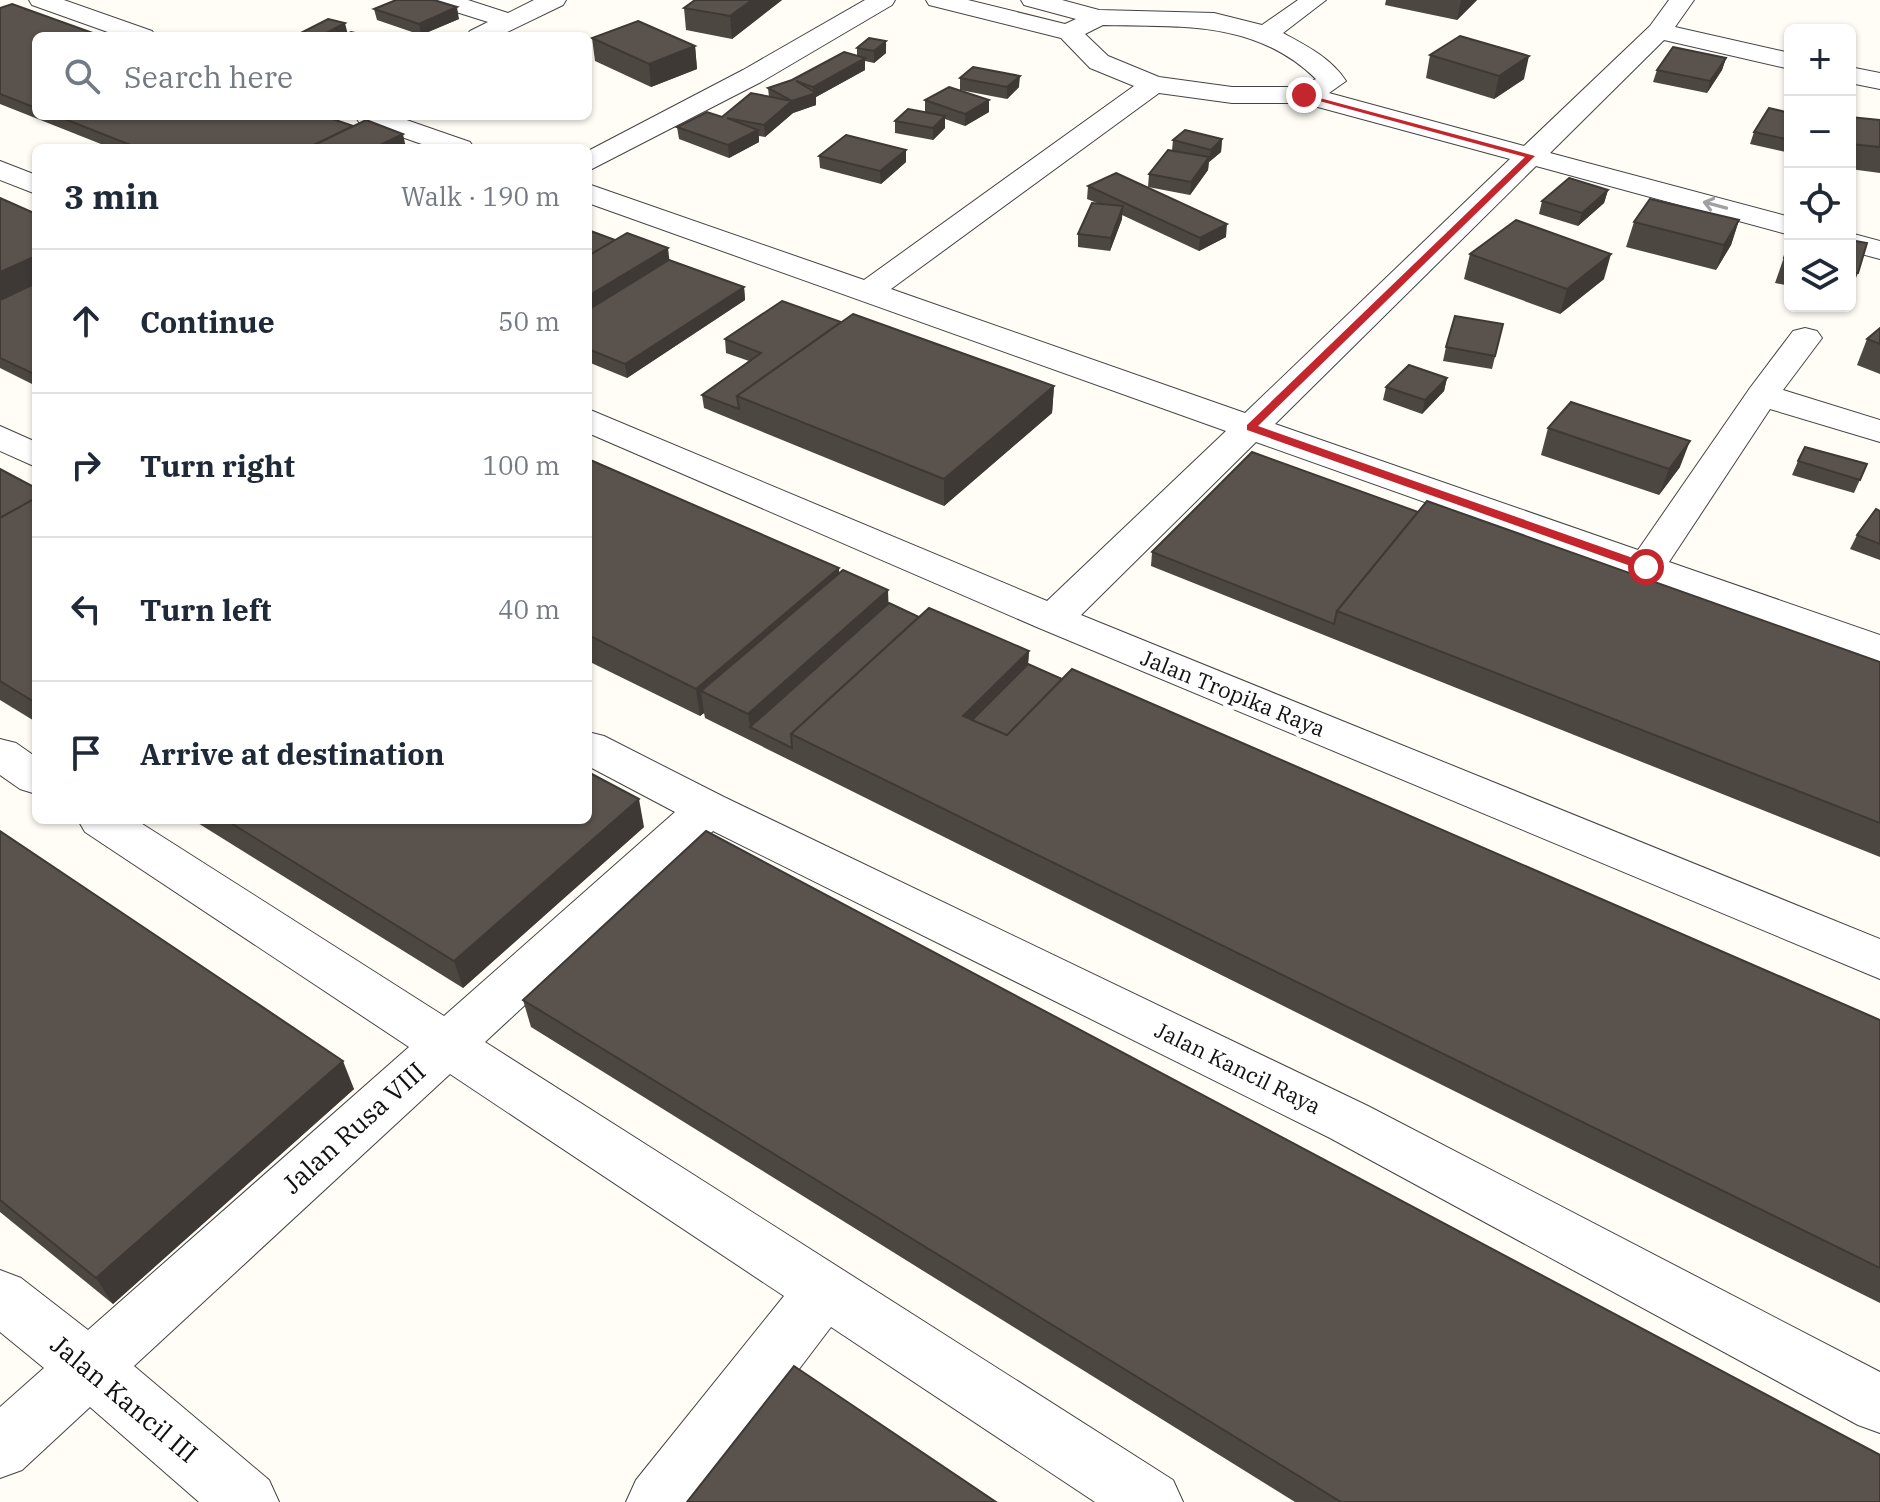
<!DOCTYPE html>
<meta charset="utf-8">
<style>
:root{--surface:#fff;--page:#f6f6f7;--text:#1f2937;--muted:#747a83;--line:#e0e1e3}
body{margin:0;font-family:"IBM Plex Serif",serif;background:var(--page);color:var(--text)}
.controls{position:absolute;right:24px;top:24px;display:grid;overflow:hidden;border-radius:12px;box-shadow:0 2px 6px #0004}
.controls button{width:72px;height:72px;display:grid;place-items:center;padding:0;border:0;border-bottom:2px solid var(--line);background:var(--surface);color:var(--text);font:40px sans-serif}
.stop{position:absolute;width:24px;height:24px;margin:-18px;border:6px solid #c4262e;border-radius:50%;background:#fff}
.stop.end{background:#c4262e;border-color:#fff;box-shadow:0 2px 8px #0008}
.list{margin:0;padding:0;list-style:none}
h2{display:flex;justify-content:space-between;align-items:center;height:104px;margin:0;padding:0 32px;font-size:34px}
h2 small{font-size:26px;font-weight:400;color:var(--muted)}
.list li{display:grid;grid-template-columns:52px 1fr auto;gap:24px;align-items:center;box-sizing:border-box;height:144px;padding:0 32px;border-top:2px solid var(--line)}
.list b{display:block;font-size:30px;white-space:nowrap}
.list em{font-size:26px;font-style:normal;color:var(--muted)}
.icon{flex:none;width:44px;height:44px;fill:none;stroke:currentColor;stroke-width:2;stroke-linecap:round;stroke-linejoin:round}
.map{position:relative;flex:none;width:1880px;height:1502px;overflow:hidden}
.search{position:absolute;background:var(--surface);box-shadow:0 2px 6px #0004;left:32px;top:32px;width:560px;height:88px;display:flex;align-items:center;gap:20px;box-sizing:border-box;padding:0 28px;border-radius:12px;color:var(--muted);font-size:30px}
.panel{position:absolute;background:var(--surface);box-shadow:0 2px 6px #0004;left:32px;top:144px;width:560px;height:680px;border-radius:12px}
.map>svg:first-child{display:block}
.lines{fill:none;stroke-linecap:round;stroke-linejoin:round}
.minor-casing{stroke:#444;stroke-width:2}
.minor{fill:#fff;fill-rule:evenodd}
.wall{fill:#4d4742}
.shaded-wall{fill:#3f3936}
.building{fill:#5a524d;stroke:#3f3936;stroke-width:2}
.oneway{stroke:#a0a0a0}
.route{fill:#c4262e}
.labels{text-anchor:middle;stroke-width:8;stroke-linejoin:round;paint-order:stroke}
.street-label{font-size:22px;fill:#111;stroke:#fff}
.near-street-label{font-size:26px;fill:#111;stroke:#fff}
</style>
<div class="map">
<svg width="1880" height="1502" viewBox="0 0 1880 1502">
<rect width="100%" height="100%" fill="#fffdf5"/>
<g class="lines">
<g class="minor-casing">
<g id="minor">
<polygon points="29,0 64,0 152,31 156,36 119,36 32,5"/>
<polygon points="431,0 468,0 508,13 534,0 566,0 563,5 499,36 466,36 470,31 488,22 434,5"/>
<polygon points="865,0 895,0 892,5 761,82 588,171 588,151 743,70"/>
<path d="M 926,0 L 968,0 L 1065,24 L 1076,19 L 1024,5 L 1021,0 L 1062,0 L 1099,10 L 1214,13 L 1262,25 L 1298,0 L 1326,0 L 1283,33 C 1307,46 1331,58 1346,81 L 1329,93 L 1524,146 L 1650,26 L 1669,0 L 1694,0 L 1675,27 L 1790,53 L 1790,69 L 1664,40 L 1550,153 L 1790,217 L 1790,235 L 1536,166 L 1275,424 L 1638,550 L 1750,388 L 1793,331 L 1805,328 L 1817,331 L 1822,338 L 1783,390 L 1880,420 L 1880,442 L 1770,409 L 1669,562 L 1880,635 L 1880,664 L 1256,442 L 1081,615 L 1880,939 L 1880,979 L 1039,628 L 588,433 L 588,409 L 1047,601 L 1226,431 L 588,203 L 588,184 L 864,280 L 1134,86 L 1090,68 L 1061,38 L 929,5 ZM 1103,25 C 1182,27 1255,20 1316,79 L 1299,87 L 1232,87 L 1159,77 L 1108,56 L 1085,34 ZM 1159,93 L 1232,103 L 1303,103 L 1510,159 L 1245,413 L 891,289 Z"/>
<polygon points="1850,67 1880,73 1880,89 1850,83"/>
<polygon points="355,116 395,116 470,142 474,148 433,148 359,122"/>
<polygon points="0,161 36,175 36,194 0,180"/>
<polygon points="1850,233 1880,241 1880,259 1850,251"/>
<polygon points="0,426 36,442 36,467 0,451"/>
<polygon points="588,732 604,736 724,797 1368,1106 1880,1372 1880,1433 1858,1425 1330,1138 713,831 485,1042 1173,1480 1183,1502 1095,1502 831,1327 698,1502 626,1502 636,1480 784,1296 450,1074 134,1366 269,1480 279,1502 199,1502 90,1407 22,1470 0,1478 0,1407 44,1368 0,1332 0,1270 21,1278 88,1330 409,1047 85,832 78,820 136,820 444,1016 675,812 588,766"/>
<polygon points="0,739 16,743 36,757 36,794 20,789 0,775"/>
</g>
</g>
<use href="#minor" class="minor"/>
</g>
<g class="wall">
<polygon points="695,0 782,0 732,39 686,30 684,8"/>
<polygon points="1386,0 1477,0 1457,20 1385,5"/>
<polygon points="0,8 36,36 36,116 324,116 414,148 111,148 0,104"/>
<polygon points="374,9 459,19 421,35 377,20"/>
<polygon points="592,38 695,46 697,69 651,87 595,61"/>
<polygon points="886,41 886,53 874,63 865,61 865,70 816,97 816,105 793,113 765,137 759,136 759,142 729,158 679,139 677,127 722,117 769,97 768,88 857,56 857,48"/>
<polygon points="1430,55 1524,79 1494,99 1426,78"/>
<polygon points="1726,58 1722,70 1707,93 1653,82 1657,70"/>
<polygon points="960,78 1019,87 1007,99 960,90"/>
<polygon points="925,100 989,100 989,112 965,126 945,119 945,128 933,140 895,133 895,121 925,112"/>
<polygon points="1790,113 1790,153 1750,144 1754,132"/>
<polygon points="1850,117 1880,120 1880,173 1850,169"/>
<polygon points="1222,139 1221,152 1209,162 1208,170 1190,195 1148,187 1149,174 1172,150 1173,140"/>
<polygon points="819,156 906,162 881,184 820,168"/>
<polygon points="1088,186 1226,237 1199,251 1122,215 1122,219 1110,251 1078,247 1078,234 1097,203 1087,199"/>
<polygon points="1608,190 1604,203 1578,226 1539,214 1542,201"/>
<polygon points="0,198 36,214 36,386 0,368"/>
<polygon points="1739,220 1731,245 1716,270 1626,247 1634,222"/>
<polygon points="588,230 744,287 745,300 627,378 588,362"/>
<polygon points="1790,240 1790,286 1775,283"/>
<polygon points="1850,240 1858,273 1850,293"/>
<polygon points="1470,254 1604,279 1560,314 1464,279"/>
<polygon points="841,322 1054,386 1052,413 944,506 704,408 702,395 749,361 726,353 725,339"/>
<polygon points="1503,324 1492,369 1443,361 1446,347"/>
<polygon points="1880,328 1880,374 1857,365 1867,339"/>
<polygon points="1447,378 1444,391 1422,414 1383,400 1386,387"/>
<polygon points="1548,428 1680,467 1659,495 1541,455"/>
<polygon points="588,459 839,568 839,573 888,603 919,617 1029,651 1028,664 1880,1020 1880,1303 705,718 704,713 700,716 588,661"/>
<polygon points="1798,461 1867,464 1854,493 1792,475"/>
<polygon points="0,469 36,488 36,722 0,700"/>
<polygon points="1880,511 1880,560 1850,549 1857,535"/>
<polygon points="1418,512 1880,662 1880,857 1151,566 1152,552"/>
<polygon points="193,820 588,820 644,827 463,988"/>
<polygon points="0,831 354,1089 113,1304 0,1212"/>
<polygon points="523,1000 1880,1502 1295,1502 531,1027"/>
</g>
<g class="shaded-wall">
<polygon points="752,0 782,0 732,39 730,16"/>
<polygon points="1461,0 1477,0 1457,20"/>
<polygon points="457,7 459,19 421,35 419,24"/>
<polygon points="345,23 348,35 346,36 321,36"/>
<polygon points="886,41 886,53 874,63 874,51"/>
<polygon points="695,46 697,69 651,87 649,64"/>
<polygon points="1529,56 1524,79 1494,99 1499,76"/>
<polygon points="865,58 865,70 816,97 816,105 793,113 765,137 764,125 792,101 813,94 813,87"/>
<polygon points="1726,58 1722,70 1707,93 1710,81"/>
<polygon points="1020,76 1019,87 1007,99 1007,87"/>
<polygon points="989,100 989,112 965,126 965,114"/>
<polygon points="945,116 945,128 933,140 933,128"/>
<polygon points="758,130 759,142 729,158 728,145"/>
<polygon points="403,134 406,148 374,148"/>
<polygon points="1222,139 1221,152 1209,162 1211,150"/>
<polygon points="906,150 906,162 881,184 880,171"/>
<polygon points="1209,157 1208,170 1190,195 1191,182"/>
<polygon points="1608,190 1604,203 1578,226 1582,213"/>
<polygon points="1123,206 1122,219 1110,251 1111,238"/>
<polygon points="1739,220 1731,245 1716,270 1724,245"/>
<polygon points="1227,224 1226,237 1199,251 1200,238"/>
<polygon points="668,248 671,273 588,324 588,296"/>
<polygon points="1611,254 1604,279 1560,314 1567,289"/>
<polygon points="36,256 36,286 0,303 0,272"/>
<polygon points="744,287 745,300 627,378 625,364"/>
<polygon points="1447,378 1444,391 1422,414 1425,400"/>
<polygon points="1054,386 1052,413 944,506 944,479"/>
<polygon points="1690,441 1680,467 1659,495 1669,469"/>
<polygon points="839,568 840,595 701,691 704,713 700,716 696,689"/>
<polygon points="888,590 889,617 750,727 748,714"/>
<polygon points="1029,651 1027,678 972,733 963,716"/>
<polygon points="639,799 644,827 463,988 454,961"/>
<polygon points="343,1061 354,1089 113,1304 96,1278"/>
</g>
<g class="building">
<polygon points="396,0 434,0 457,7 419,24 374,9"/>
<polygon points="695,0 752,0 730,16 684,8"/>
<polygon points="12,4 101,36 36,36 36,108 0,94 0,8"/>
<polygon points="328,19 345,23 321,36 295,36"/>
<polygon points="638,21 695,46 649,64 592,38"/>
<polygon points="351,32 368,36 343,36"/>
<polygon points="1460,36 1529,56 1499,76 1430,55"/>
<polygon points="869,38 886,41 874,51 857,48"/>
<polygon points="1673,47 1726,58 1710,81 1657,70"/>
<polygon points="844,52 865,58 813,87 796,81 816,93 792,101 764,125 727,118 758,130 728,145 677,127 707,112 722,117 751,93 792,101 768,88 792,80"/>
<polygon points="973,67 1020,76 1007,87 960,78"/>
<polygon points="949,87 989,100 965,114 925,100"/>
<polygon points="1769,108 1790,113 1790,140 1754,132"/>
<polygon points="908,109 945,116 933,128 895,121"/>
<polygon points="57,116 324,116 353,126 308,148 138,148"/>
<polygon points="1850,117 1880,120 1880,147 1850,144"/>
<polygon points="366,120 403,134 374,148 308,148"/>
<polygon points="1185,130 1222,139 1211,150 1173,140"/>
<polygon points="846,135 906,150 880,171 819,156"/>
<polygon points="406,145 414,148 400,148"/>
<polygon points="1168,150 1209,157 1191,182 1149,174"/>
<polygon points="1116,173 1227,224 1200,238 1088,186"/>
<polygon points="1569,178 1608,190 1582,213 1542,201"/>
<polygon points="0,198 36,214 36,256 0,272"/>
<polygon points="1650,199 1739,220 1724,245 1634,222"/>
<polygon points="1092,203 1123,206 1111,238 1078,234"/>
<polygon points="1516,220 1611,254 1567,289 1470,254"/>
<polygon points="588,230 615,240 588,256"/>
<polygon points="627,233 668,248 588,296 588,256"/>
<polygon points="1790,240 1790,259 1784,258"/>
<polygon points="1850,240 1867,243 1858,273 1850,272"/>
<polygon points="669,260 744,287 625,364 588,349 588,310"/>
<polygon points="36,283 36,375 0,358 0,300"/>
<polygon points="782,301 841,322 737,396 739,409 702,395 761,353 725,339"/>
<polygon points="853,314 1054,386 944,479 737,396"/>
<polygon points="1455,316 1503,324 1495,356 1446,347"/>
<polygon points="1880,328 1880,344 1867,339"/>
<polygon points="1409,365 1447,378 1425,400 1386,387"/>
<polygon points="1571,402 1690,441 1669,469 1548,428"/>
<polygon points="1805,447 1867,464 1860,480 1798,461"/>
<polygon points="1252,452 1418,512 1337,611 1334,624 1152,552"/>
<polygon points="588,459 839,568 696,689 588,635"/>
<polygon points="0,469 36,488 36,498 0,518"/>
<polygon points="36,498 36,703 0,681 0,518"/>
<polygon points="1427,501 1880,662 1880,823 1337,611"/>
<polygon points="1876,509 1880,511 1880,544 1857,535"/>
<polygon points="843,570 888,590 748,714 701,691"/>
<polygon points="889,603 919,617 791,734 792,748 750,727"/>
<polygon points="929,608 1029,651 963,716 1007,735 1072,669 1880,1020 1880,1268 791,734"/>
<polygon points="1028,664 1062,679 1007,735 972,720"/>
<polygon points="588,772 639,799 454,961 226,820 588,820"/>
<polygon points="0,831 343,1061 96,1278 0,1200"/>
<polygon points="706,831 1880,1455 1880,1502 1341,1502 523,1000"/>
<polygon points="794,1366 996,1502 687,1502"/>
</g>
<defs><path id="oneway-shaft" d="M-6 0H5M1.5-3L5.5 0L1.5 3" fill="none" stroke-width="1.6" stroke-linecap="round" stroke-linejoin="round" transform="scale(2)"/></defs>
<use class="oneway" href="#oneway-shaft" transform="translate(1715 205) rotate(-165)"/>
<polygon class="route" points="1301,93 1535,156 1258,426 1650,564 1650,570 1642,570 1247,430 1247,425 1525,157 1301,96"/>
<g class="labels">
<g class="street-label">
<text transform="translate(1233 693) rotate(22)" y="8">Jalan Tropika Raya</text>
<text transform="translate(1238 1068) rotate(26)" y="8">Jalan Kancil Raya</text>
</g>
<g class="near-street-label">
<text transform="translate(354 1128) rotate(-42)" y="9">Jalan Rusa VIII</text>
<text transform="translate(124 1399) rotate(40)" y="9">Jalan Kancil III</text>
</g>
</g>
</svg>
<div class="controls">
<button>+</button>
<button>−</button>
<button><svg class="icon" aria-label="locate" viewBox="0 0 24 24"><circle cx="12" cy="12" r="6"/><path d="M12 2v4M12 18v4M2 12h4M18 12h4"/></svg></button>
<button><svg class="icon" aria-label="layers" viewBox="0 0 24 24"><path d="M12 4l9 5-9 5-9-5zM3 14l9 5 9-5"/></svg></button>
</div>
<div class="stop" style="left:1646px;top:567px"></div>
<div class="stop end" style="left:1304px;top:95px"></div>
<div class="search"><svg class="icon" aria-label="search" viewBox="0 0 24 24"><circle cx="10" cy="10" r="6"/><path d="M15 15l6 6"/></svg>Search here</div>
<section class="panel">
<h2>3 min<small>Walk · 190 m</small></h2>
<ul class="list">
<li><svg class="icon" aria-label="ahead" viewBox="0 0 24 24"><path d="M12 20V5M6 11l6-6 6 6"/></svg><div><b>Continue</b></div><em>50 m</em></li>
<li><svg class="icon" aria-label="right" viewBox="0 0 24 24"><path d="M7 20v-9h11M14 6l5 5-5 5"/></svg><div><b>Turn right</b></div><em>100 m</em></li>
<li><svg class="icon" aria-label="left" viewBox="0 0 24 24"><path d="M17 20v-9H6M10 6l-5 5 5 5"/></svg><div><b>Turn left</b></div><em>40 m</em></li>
<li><svg class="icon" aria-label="arrive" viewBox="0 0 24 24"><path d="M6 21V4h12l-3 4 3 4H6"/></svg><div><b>Arrive at destination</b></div></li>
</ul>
</section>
</div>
